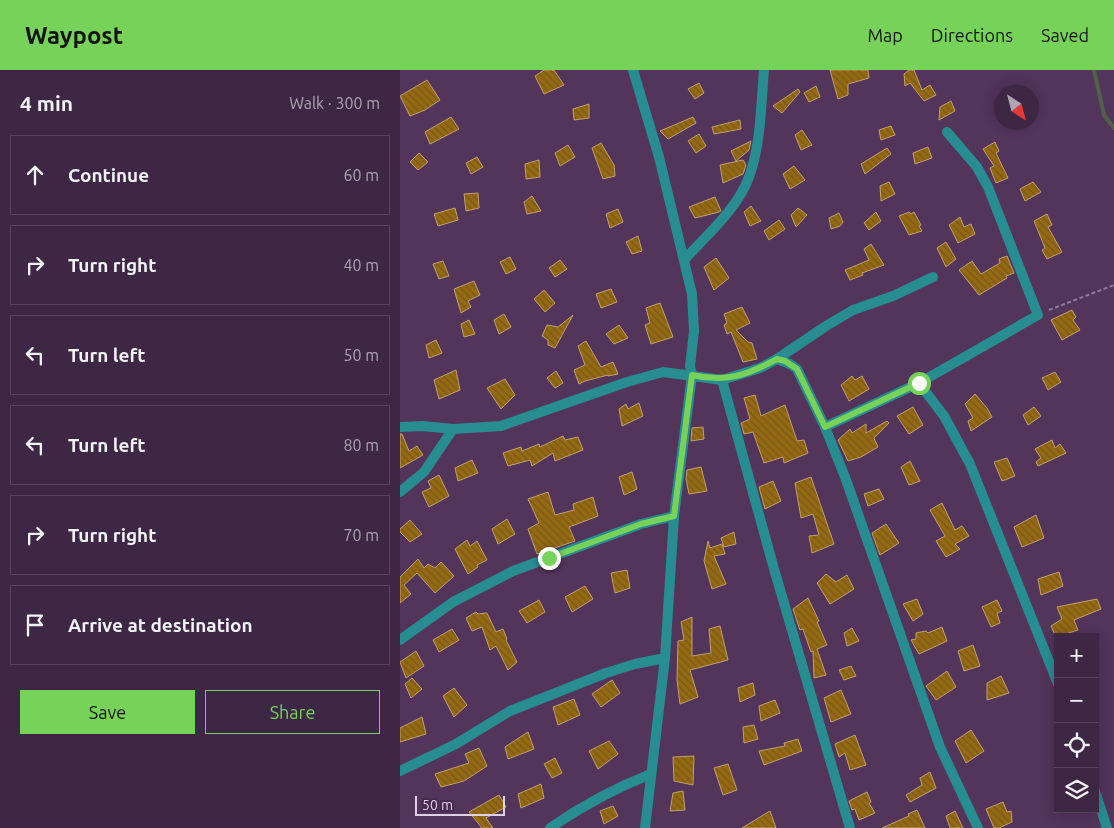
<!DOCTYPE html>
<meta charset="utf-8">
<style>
:root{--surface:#3e2744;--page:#49334f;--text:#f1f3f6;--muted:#ada5b2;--line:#57445d;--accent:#77d259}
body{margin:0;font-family:Ubuntu,sans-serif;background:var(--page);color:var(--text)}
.controls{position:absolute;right:15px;bottom:15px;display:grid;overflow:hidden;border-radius:0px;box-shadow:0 2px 12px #0003}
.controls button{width:45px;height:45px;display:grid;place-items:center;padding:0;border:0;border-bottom:1px solid var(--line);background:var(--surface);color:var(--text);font:25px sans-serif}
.compass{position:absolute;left:594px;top:15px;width:45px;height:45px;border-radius:50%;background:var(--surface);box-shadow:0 2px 12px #0003;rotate:144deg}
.scale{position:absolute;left:15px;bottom:12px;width:90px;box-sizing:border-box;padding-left:5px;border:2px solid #e1cfe6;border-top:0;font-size:14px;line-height:18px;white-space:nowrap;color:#e1cfe6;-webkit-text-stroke:4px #482950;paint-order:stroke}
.stop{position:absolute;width:15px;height:15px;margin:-11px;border:4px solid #77d259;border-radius:50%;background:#fff}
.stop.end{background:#77d259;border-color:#fff;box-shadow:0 1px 5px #0008}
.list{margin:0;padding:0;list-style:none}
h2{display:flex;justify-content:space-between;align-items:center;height:65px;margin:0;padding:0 20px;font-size:21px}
h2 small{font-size:16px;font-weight:400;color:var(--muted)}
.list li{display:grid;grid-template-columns:32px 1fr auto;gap:15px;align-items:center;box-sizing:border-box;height:80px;margin:0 10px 10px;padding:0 10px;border:1px solid var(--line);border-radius:0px}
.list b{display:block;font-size:19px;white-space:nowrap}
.list em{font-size:16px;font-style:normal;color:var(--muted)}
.actions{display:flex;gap:10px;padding:15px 20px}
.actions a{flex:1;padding:11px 0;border:1px solid var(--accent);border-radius:0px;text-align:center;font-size:18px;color:var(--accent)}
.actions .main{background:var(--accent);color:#111}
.icon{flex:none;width:28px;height:28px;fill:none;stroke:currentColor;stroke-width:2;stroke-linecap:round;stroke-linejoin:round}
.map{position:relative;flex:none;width:714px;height:758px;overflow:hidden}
header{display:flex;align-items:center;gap:30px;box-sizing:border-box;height:70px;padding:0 25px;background:var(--accent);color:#111}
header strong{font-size:24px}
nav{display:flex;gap:28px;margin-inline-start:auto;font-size:18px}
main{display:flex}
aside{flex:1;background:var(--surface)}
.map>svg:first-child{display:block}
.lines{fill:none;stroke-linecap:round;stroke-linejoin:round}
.stream{stroke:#4f6147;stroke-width:4}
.building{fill:url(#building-back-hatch);stroke:#c0a16f}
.path{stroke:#957c9b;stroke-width:2;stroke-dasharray:4 2.5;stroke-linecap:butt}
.street{stroke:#278d91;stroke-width:10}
.route{stroke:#77d259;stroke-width:6}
</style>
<header>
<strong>Waypost</strong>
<nav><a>Map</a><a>Directions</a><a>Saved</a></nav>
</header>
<main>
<aside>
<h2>4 min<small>Walk · 300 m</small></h2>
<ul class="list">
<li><svg class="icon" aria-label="ahead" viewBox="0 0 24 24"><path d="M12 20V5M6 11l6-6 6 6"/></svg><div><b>Continue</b></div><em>60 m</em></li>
<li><svg class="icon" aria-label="right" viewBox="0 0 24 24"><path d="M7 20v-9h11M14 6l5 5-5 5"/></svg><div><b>Turn right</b></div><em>40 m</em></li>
<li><svg class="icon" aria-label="left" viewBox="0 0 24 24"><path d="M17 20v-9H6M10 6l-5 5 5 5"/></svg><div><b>Turn left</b></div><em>50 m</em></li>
<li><svg class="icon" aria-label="left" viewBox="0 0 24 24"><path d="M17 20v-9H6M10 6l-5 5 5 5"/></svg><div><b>Turn left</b></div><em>80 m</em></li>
<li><svg class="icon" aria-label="right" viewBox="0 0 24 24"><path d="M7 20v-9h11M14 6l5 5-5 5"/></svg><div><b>Turn right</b></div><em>70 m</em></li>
<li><svg class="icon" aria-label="arrive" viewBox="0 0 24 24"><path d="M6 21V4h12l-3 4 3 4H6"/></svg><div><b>Arrive at destination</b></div></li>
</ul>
<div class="actions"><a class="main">Save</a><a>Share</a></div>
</aside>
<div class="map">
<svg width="714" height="758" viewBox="0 0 714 758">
<defs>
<pattern id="building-back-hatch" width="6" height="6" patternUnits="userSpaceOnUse" patternTransform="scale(1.25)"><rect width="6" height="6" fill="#95690e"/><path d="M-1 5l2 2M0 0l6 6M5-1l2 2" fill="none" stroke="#755824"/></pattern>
</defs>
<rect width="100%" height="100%" fill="#53345b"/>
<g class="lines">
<polyline class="stream" points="694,0 704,45 714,58"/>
</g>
<g class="building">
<polygon points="144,0 154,0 164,15 144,24 135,6"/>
<polygon points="430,0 468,0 469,8 448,14 448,25 438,29"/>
<polygon points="509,0 514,0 522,20 530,15 536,25 524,31 510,13 505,16 504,4"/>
<polygon points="27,10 40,30 25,40 10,46 0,26"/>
<polygon points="299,13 304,23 295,29 288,19"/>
<polygon points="416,16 420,27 409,32 404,23"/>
<polygon points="398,19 400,22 382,43 373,36"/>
<polygon points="551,31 555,41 539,50 540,37"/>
<polygon points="189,34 189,48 174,50 173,39"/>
<polygon points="51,47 59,59 30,74 25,62"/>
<polygon points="293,47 296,53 268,69 260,61"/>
<polygon points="340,50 341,59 314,64 312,57"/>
<polygon points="491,56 495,65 481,70 479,60"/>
<polygon points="402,60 412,75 401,80 395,65"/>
<polygon points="299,64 306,76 296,83 288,71"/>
<polygon points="351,71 349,80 336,91 331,81"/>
<polygon points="595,72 599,81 596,83 608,108 596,113 590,98 594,96 583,79"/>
<polygon points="201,73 214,95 215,106 203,109 192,78"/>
<polygon points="168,75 175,87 160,96 155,83"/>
<polygon points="528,77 532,88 515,94 513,83"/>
<polygon points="487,78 491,84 465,104 461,94"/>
<polygon points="19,83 28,92 18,100 10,92"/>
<polygon points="77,87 83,97 71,104 66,93"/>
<polygon points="139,90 140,107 126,109 125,94"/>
<polygon points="343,90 346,95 343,104 323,113 320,95"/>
<polygon points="394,96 405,110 390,119 383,104"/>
<polygon points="489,112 495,124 481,131 480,116"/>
<polygon points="633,112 641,122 625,131 620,119"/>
<polygon points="78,123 79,138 66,141 64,124"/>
<polygon points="132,126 141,141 127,144 124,132"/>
<polygon points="315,127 321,141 319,142 295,148 289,137"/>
<polygon points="351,136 361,151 350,156 344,142"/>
<polygon points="55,138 58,150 38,156 34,144"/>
<polygon points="398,138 407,145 396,157 391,145"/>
<polygon points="218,139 223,152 210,158 206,144"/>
<polygon points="476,142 481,151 469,160 464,153"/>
<polygon points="509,142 511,144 514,142 521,155 519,156 522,161 509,165 499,146"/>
<polygon points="439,143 443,152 440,156 431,159 429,148"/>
<polygon points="647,144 652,155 648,157 662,182 647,189 642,180 645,178 634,151"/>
<polygon points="560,147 564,157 571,154 575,164 558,173 549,155"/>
<polygon points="379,150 385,159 369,170 364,161"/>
<polygon points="238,166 242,181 232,184 226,172"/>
<polygon points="546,172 556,189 546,197 537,178"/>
<polygon points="471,174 484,195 462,203 463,205 450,210 445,200 469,190 464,179"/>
<polygon points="607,186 614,203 606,206 607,208 579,225 559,200 572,191 581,204 600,193 599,189"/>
<polygon points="110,187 116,199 106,204 100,192"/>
<polygon points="316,188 329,208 314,220 304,197"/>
<polygon points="160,190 167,199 155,207 149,198"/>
<polygon points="43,191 49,206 39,209 33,194"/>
<polygon points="74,211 80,225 68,231 71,237 61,243 54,219"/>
<polygon points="211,219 217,232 201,238 196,224"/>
<polygon points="144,220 155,233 145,242 134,229"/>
<polygon points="260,233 273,267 251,274 245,255 250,253 246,238"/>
<polygon points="342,237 350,253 336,260 348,272 352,273 357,289 343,292 331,262 327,264 324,255 327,253 324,244"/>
<polygon points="672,240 676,247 673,250 680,260 662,270 651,250"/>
<polygon points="104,244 111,257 99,264 94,250"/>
<polygon points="173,245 155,278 148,275 148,270 142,266 147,255 158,257"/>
<polygon points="69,250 75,264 64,267 61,254"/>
<polygon points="219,255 228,268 214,274 206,264"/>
<polygon points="36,270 42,283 29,288 26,275"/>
<polygon points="186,271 201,297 213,292 218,304 208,306 208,305 185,311 179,314 174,300 185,295 178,276"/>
<polygon points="56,300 60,320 39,329 34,310"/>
<polygon points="156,301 163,313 155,318 147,308"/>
<polygon points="655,302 661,312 648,320 642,308"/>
<polygon points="452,306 455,310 462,306 469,319 449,331 441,315"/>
<polygon points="105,309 115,325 101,339 87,318"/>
<polygon points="575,324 587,338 592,347 571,361 568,351 573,348 565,334"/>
<polygon points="355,325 361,346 385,335 397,371 404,370 408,383 384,393 383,387 364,393 353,362 344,364 341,353 350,349 344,328"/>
<polygon points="239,333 243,346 222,356 219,339 226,334 228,339"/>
<polygon points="513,337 523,355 509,364 497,346"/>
<polygon points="634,337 641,346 628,355 623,345"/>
<polygon points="487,351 489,353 474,368 478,377 461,387 448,391 438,370 450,359 452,363 466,354 466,363"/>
<polygon points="303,357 304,369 291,371 292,358"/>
<polygon points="0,364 2,364 9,381 17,376 23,385 0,398"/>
<polygon points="163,366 165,370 178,367 183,380 155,391 153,383 132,396 130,390 108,396 103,383 121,377 122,381 139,374 140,377"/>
<polygon points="652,370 655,378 660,374 666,383 638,396 636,392 641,388 635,379"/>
<polygon points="607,388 615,406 602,411 594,392"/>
<polygon points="72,390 78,403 58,411 55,398"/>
<polygon points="510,391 520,411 509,415 501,397"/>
<polygon points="301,397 307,421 289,424 286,409 287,400"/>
<polygon points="232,402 237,419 224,425 219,407"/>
<polygon points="39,405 49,426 29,437 22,422 31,418 28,411"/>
<polygon points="411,407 434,474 412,483 409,466 419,465 413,444 401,448 395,413"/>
<polygon points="373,411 381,431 365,439 359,417"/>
<polygon points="479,419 484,429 468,436 464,424"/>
<polygon points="148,422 155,445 174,440 173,434 193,427 198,446 169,457 175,471 137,484 128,459 139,453 128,429"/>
<polygon points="542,433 555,460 562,456 569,466 555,474 560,479 546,487 536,471 545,466 530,440"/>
<polygon points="636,445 644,468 622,477 614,457"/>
<polygon points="107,449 115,464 98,474 92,459"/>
<polygon points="10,450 22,464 10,472 0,462 0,459"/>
<polygon points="486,454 499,473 480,485 472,463"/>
<polygon points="334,462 336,474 324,477 321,468"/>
<polygon points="67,470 70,476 77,471 87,490 77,495 78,497 68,504 55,479"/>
<polygon points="308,471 310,478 322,474 325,484 314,486 326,514 312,519 304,491"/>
<polygon points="18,489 24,498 28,494 35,498 41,492 54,506 35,523 17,503 4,515 11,524 0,533 0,507"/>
<polygon points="227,500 230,518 215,523 211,503"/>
<polygon points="659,502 663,516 641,525 638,509"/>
<polygon points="426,504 436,512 447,505 454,519 430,534 417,513"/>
<polygon points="185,516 193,529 172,542 165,527"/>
<polygon points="408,528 419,551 417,552 427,575 417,579 426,605 414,608 413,581 411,582 403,559 400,560 393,539"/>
<polygon points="517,529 523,544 513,551 503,534"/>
<polygon points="697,529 701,539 674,550 678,560 656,567 651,556 662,549 657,537"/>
<polygon points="139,530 145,542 127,553 119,541"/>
<polygon points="597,530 602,541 597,543 600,553 591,557 582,537"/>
<polygon points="76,542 78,544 87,543 96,562 103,559 107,569 106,570 117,592 108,600 96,576 90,580 82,557 72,561 66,548"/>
<polygon points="292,547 292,586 311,583 309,559 320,556 328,590 290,600 298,627 280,634 277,610 278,571 284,570 281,552"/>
<polygon points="542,557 547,571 519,584 511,570 516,569 516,563 526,561 528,563"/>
<polygon points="452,558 459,571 447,576 444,563"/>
<polygon points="52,559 59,570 39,582 33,570"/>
<polygon points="573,575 580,596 564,601 558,581"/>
<polygon points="16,581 24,596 6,608 0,592"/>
<polygon points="451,596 456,606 444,610 439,600"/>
<polygon points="547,601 556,617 536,630 526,616"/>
<polygon points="601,606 609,623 587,630 587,613"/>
<polygon points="12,608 22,619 11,628 5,614"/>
<polygon points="212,610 220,623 201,637 192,624"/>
<polygon points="353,613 355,625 340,632 338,618"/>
<polygon points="54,618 67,635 54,647 43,626"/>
<polygon points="441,620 451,644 431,652 424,628"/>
<polygon points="174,629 180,645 158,655 153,637"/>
<polygon points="375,630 380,643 361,651 359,636"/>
<polygon points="22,647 26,664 0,672 0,658"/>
<polygon points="354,655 358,669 344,673 343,657"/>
<polygon points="571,660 584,681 566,693 555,671"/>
<polygon points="128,662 134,679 108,689 105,677"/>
<polygon points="455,665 466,695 450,700 445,683 439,687 435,674"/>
<polygon points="398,669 402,681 364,695 359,681 385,676 384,673"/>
<polygon points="209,671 218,684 198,699 189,681"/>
<polygon points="79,678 87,696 64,711 41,717 35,704 69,693 65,684"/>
<polygon points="294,686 293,715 274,711 273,687"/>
<polygon points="155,688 162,703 152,708 144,694"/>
<polygon points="328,694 337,720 323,725 314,698"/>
<polygon points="530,702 536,718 510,732 506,725 522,715 520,708"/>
<polygon points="141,714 144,728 121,738 118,724"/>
<polygon points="283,721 285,740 270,741 273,723"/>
<polygon points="467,722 471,732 469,733 475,743 459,750 455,739 452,740 449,731"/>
<polygon points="99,725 106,737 86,748 93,758 82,758 69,742"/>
<polygon points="603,732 607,742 611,741 612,752 599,758 594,758 586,739"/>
<polygon points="213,736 218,746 204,754 200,741"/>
<polygon points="517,740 525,758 482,758 509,746 508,744"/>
<polygon points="370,741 376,758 342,758"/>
<polygon points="555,741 563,758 550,758 546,746"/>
</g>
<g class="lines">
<polyline class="path" points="649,240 714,215"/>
<g class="street">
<polyline points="233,0 259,87 292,224 294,261 290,296 292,305 274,446 265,588 245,758"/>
<path d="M 285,189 C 307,165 338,138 349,107 C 361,75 361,34 364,0"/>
<polyline points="377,289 426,256 453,240 493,226 533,207"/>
<polyline points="322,310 374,499 450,758"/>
<polyline points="519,313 544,346 570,394 658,614"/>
<polyline points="0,357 23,356 53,359"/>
<polyline points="425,357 445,407 540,677 578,758"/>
<polyline points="0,422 24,402 53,359 101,356 227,312 263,302 322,310 360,298 377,289 390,294 397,299 425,357 519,313 638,245 588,117 577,97 547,62"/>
<polyline points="0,570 53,532 113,501 241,454 274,446"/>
<polyline points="0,701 56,674 110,641 206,603 235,594 265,588"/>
<polyline points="695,721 707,758"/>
<path d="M 150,758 C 182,736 215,718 251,704"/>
</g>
</g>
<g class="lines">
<path class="route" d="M 149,488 L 241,454 L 274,446 L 292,305 C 326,313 347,305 377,289 L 385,291 L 397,299 L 425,357 L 519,313"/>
</g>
</svg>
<div class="controls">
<button>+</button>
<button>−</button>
<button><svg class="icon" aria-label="locate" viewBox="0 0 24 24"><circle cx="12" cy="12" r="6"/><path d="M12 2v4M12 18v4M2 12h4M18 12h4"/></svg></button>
<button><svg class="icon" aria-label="layers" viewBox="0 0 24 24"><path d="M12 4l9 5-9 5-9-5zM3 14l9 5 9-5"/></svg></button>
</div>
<svg class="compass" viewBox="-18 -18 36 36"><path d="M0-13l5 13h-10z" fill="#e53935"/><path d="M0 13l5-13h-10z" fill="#ada5b2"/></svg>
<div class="scale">50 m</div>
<div class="stop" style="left:519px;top:313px"></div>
<div class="stop end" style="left:149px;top:488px"></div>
</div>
</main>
